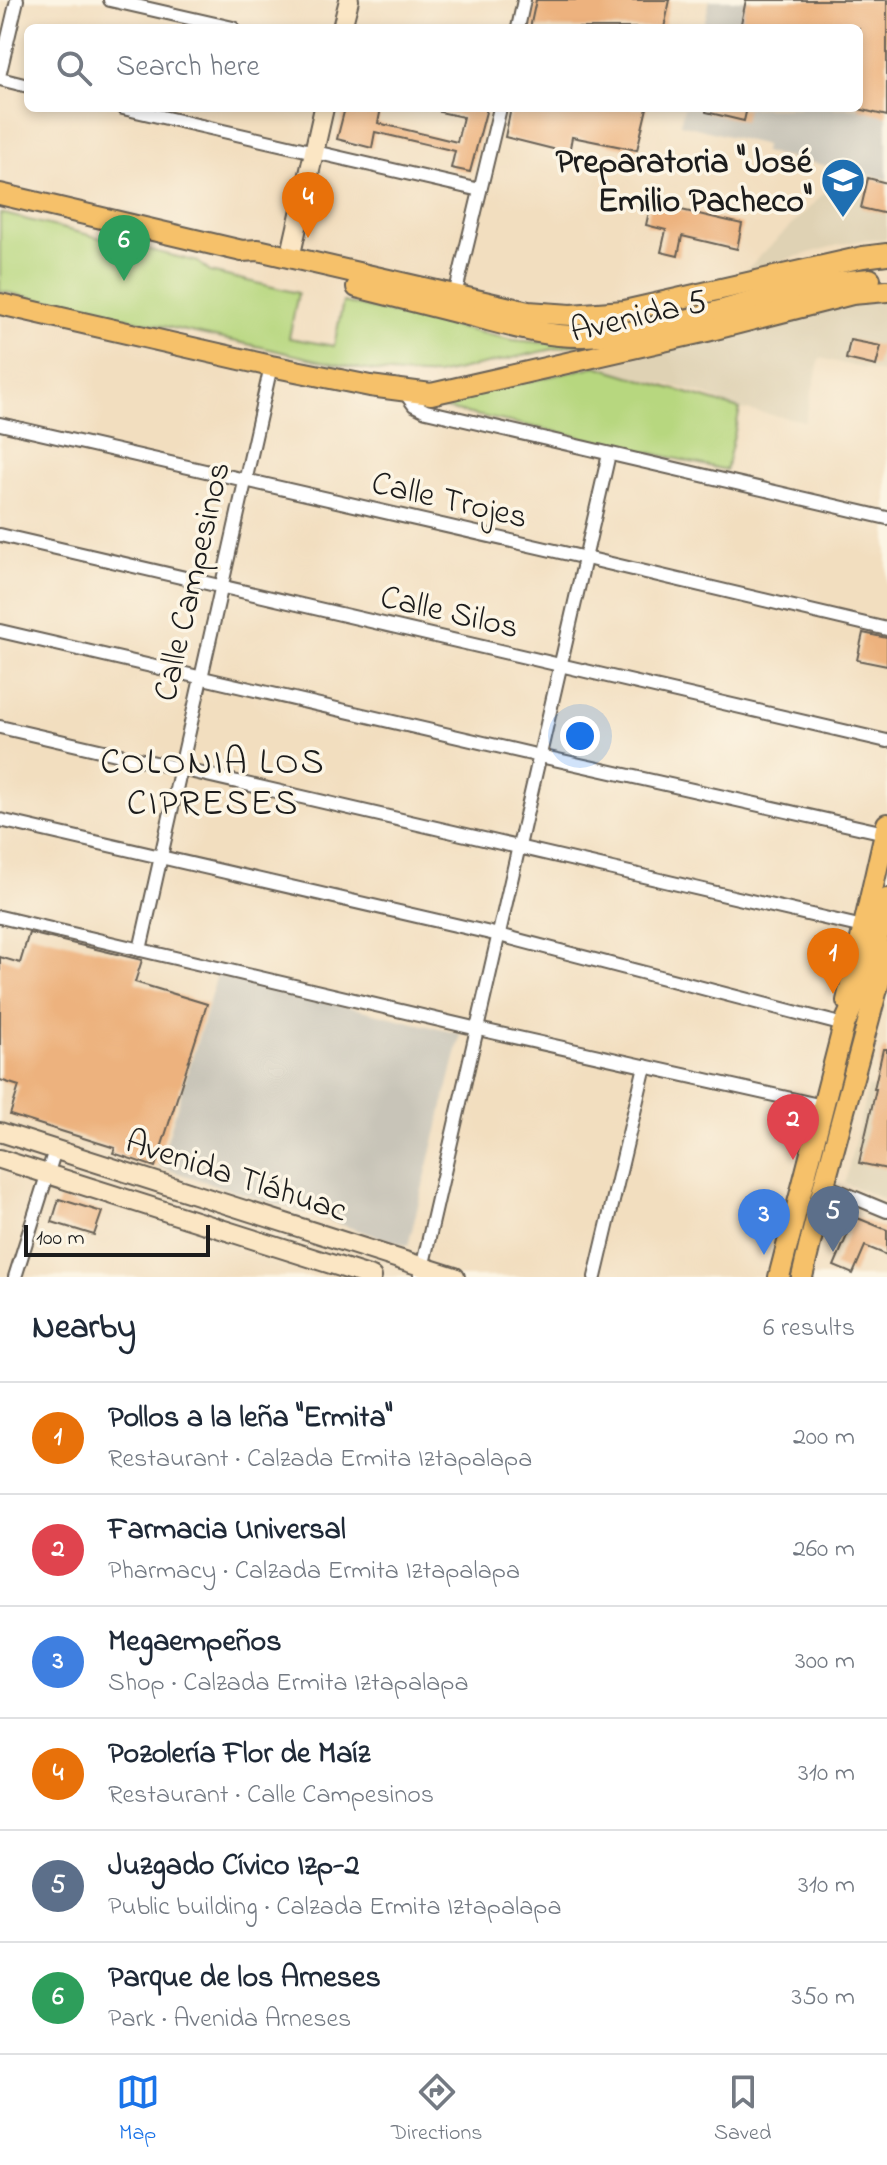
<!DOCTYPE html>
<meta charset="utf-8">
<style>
:root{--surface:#fff;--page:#f2f2f3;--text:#1f2937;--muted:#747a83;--line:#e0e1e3;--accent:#1a73e8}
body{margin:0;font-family:"Indie Flower",sans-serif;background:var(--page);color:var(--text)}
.scale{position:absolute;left:24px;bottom:20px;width:186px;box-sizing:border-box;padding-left:8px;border:4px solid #1c1c1c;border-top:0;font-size:22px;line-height:28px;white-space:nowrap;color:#1c1c1c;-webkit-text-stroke:6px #fcf5e5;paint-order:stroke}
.you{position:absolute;left:580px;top:736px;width:28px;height:28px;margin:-20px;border:6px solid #fff;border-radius:50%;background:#1a73e8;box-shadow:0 0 0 12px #1a73e833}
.badge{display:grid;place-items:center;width:52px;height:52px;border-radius:50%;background:var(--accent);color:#fff;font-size:26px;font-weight:700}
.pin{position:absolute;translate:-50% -66px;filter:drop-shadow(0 2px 4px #0008)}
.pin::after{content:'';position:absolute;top:42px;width:28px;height:24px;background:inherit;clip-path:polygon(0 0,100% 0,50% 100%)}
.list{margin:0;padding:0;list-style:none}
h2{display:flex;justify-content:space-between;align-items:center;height:104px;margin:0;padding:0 32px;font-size:34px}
h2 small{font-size:26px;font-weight:400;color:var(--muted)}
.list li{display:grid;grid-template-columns:52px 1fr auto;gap:24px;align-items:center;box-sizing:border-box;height:112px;padding:0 32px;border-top:2px solid var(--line)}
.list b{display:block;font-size:30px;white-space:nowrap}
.list p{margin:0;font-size:26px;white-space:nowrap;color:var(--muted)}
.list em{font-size:26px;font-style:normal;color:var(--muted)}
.icon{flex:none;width:44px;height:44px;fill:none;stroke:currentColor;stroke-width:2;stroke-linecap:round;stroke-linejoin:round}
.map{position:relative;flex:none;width:887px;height:1277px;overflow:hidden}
.search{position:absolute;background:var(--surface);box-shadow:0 4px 12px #0003;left:24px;right:24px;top:24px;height:88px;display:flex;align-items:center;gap:20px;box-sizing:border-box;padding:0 28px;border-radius:12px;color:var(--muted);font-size:30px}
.sheet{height:776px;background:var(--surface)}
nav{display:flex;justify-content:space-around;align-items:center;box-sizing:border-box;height:112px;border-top:2px solid var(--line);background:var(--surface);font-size:22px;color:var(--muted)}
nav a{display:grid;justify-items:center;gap:4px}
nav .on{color:var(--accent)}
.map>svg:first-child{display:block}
.built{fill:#dfd2b4}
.industrial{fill:#c8c4b8}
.green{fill:#b7d77f;stroke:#6a7a4e;stroke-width:2}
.building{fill:#edb27e}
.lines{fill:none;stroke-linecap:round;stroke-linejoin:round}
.street-casing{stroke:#676055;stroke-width:16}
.secondary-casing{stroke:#676055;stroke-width:22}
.primary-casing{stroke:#676055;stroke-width:24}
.street{stroke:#fff;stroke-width:12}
.secondary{stroke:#fbe6c4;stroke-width:18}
.primary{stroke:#f6c16b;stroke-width:20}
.labels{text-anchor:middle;stroke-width:7;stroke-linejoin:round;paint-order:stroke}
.poi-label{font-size:34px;font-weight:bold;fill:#1c1c1c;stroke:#fcf5e5;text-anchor:end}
.street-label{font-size:34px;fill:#1c1c1c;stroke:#fcf5e5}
.neighbourhood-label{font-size:36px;letter-spacing:2px;fill:#1c1c1c;stroke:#fcf5e5}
</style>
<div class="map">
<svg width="887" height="1277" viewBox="0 0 887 1277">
<rect width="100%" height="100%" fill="#fcf5e5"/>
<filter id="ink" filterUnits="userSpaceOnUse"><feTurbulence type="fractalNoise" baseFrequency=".0125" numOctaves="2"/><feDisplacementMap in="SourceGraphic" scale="16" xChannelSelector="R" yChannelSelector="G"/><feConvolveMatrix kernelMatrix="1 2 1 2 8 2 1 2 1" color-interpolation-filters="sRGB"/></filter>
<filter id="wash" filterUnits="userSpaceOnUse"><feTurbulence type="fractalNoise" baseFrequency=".006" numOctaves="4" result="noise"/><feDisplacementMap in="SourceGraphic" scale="32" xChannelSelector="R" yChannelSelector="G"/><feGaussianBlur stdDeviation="1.8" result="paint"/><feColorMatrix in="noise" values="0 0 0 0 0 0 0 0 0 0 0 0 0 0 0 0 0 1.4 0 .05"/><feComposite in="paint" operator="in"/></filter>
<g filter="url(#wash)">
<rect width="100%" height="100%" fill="#f2debf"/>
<g class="built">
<polygon points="856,173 887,180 887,239 868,239 838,245 745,271 824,193 850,198"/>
<polygon points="879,297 887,297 887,374 820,358 805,421 740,409 701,393 596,366"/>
<polygon points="868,1087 887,1092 887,1201 845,1183"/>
</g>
<g class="industrial">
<polygon points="710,0 887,0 887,179 764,152 765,145 680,124 684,108 859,108 859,28 703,28"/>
<polygon points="217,975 461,1034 408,1246 159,1167"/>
</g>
<g class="green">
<path d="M 0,213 L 198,262 L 210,272 L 298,293 L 289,338 L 334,346 L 343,302 L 513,340 L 546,343 L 594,340 L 437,375 C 376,377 315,359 256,346 C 171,328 85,309 0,291 Z"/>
<polygon points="596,366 740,409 726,470 563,433 436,407 437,402"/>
</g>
<g id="blocks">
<g class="building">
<polygon points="536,0 670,0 664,28 530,28"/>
<polygon points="746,0 887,0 887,116 859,109 859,28 740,28"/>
<polygon points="345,108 381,108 378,123 457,142 463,117 440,112 441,108 487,108 470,172 451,168 455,151 375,132 372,148 337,139"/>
<polygon points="511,108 647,108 637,150 572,137 569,153 505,137"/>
<polygon points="706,108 747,108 744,121 706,112"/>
<polygon points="868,178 887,183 887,214 861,208"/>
<polygon points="651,203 742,224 737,249 682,236 678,256 661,252 666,230 646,225"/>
<polygon points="850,340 881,346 876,366 846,359"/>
<polygon points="863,633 887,638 887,666 857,660"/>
<polygon points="29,933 142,960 135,982 207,1004 155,1167 113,1153 115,1148 10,1115 19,1086 0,1080 0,957 20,963"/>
<polygon points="883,1049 887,1049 887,1169 859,1163 876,1089 874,1089"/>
<polygon points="59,1199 102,1212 94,1235 52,1222"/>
<polygon points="855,1217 887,1230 887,1255 865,1246 853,1274 834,1266"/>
</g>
</g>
</g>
<g filter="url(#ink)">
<use href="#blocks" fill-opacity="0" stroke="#676055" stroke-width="2"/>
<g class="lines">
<g class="street-casing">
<g id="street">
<polyline points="110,0 233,28"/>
<polyline points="518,28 524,0"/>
<polyline points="0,72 17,0"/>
<polyline points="0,79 28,86"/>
<polyline points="123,108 480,190"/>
<polyline points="455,295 500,108"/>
<polyline points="403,390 414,405 426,411 887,518"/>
<polyline points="0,424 586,558 887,629"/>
<polyline points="0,535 887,741"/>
<polyline points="0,631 540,756 885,833"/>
<polyline points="0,727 863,927"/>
<polyline points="0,820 499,935 844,1025"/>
<polyline points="0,917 478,1029 823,1106"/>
<polyline points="140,950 271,366"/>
<polyline points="824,1185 887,1211"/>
<polyline points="15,1277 55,1150"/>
<polyline points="420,1277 609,454"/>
<polyline points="595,1277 645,1066"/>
</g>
</g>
<g class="secondary-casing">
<g id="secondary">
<polyline points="342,28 349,0"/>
<polyline points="290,258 324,108"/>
<polyline points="0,1132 455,1277"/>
<polyline points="0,1159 372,1277"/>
</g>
</g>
<g class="primary-casing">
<g id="primary">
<polyline points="0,194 242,251 258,250 528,312 571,315 624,311 863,257 887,254"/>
<path d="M 357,287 C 397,297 436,307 476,317 C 511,326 547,337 583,336 C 681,334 772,285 870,279"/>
<polyline points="0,304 271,366 370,386 431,394 707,331 852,294 887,291"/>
<polyline points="847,1001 887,824"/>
<polyline points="779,1277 844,1025 870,967 887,899"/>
<polyline points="802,1277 824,1185 887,952"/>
</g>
</g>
<use href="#street" class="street"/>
<use href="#secondary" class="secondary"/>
<use href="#primary" class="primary"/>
</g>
</g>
<defs>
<g id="school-pin" transform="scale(2.3)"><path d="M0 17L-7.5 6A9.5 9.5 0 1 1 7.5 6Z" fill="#1f6fb2" stroke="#fcf5e5"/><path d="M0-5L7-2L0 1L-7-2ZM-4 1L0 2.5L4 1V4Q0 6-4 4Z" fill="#fff"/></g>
</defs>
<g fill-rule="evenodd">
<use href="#school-pin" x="843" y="180"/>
</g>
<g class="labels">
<g class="poi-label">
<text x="812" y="172">Preparatoria "José<tspan x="812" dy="39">Emilio Pacheco"</tspan></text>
</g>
<g class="street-label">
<text transform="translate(638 314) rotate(-13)" y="12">Avenida 5</text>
<text transform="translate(450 498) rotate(13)" y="12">Calle Trojes</text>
<text transform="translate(190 581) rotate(-77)" y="12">Calle Campesinos</text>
<text transform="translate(450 610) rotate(13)" y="12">Calle Silos</text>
<text transform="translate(237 1174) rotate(18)" y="12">Avenida Tláhuac</text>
</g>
<g class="neighbourhood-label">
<text x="213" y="773">COLONIA LOS<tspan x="213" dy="41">CIPRESES</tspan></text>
</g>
</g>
</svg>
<div class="scale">100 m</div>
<div class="you"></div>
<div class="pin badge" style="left:833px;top:994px;background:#e8710a">1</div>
<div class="pin badge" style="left:793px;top:1160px;background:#e0444e">2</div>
<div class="pin badge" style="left:764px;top:1255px;background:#3f7fe0">3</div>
<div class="pin badge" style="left:308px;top:238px;background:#e8710a">4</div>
<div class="pin badge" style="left:833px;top:1252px;background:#5c6f8a">5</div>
<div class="pin badge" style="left:124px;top:281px;background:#2e9e5b">6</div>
<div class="search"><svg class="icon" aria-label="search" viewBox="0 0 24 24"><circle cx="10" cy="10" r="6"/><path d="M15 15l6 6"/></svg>Search here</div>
</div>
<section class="sheet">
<h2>Nearby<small>6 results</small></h2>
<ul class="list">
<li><span class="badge" style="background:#e8710a">1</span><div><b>Pollos a la leña &quot;Ermita&quot;</b><p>Restaurant · Calzada Ermita Iztapalapa</p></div><em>200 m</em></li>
<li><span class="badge" style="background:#e0444e">2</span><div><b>Farmacia Universal</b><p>Pharmacy · Calzada Ermita Iztapalapa</p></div><em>260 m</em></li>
<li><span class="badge" style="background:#3f7fe0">3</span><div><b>Megaempeños</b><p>Shop · Calzada Ermita Iztapalapa</p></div><em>300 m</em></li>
<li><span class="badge" style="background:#e8710a">4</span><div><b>Pozolería Flor de Maíz</b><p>Restaurant · Calle Campesinos</p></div><em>310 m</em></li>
<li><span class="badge" style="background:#5c6f8a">5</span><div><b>Juzgado Cívico Izp-2</b><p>Public building · Calzada Ermita Iztapalapa</p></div><em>310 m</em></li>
<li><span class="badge" style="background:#2e9e5b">6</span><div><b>Parque de los Arneses</b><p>Park · Avenida Arneses</p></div><em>350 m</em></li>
</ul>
</section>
<nav>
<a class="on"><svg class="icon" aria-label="map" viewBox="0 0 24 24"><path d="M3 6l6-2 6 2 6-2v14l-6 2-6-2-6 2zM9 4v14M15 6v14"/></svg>Map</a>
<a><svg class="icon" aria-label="directions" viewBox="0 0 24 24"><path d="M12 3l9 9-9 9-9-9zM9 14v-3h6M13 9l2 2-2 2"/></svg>Directions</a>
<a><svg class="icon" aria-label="saved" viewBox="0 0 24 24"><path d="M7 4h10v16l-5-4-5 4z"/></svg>Saved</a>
</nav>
